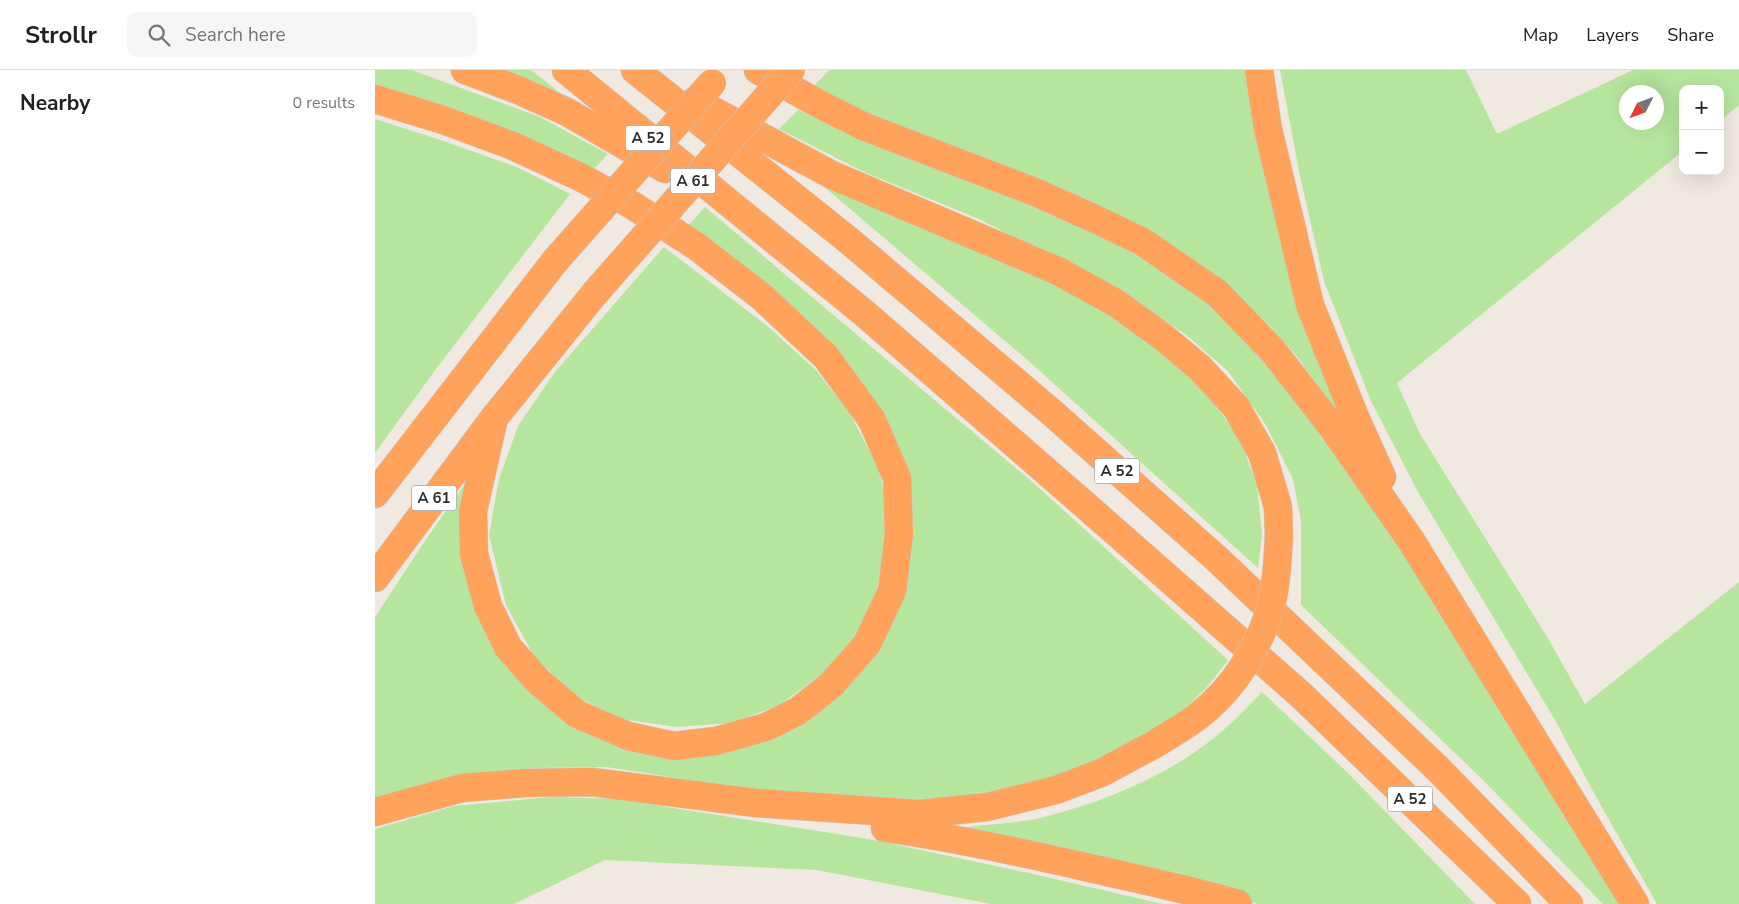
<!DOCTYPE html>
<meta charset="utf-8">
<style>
:root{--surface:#fff;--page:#f6f6f6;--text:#202124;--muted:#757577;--line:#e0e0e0}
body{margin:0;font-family:"Nunito Sans",sans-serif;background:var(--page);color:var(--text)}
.controls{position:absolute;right:15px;top:15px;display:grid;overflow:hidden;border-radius:10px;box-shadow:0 5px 20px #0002}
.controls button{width:45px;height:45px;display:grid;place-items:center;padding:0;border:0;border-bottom:1px solid var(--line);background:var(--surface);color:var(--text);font:25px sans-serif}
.compass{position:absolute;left:1244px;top:15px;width:45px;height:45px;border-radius:50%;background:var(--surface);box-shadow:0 5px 20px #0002;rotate:228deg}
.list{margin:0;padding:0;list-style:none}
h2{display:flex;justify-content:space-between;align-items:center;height:65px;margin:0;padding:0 20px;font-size:21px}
h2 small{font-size:16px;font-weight:400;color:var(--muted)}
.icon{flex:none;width:28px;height:28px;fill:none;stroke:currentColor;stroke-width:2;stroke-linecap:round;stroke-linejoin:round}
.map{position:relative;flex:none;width:1364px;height:834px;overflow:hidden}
header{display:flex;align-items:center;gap:30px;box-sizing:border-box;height:70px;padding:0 25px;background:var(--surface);border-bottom:1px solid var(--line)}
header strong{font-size:24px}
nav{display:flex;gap:28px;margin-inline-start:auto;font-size:18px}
.search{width:350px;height:45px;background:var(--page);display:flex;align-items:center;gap:12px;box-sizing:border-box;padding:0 18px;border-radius:10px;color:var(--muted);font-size:19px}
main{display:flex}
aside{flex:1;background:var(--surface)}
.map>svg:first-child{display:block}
.green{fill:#b6e59e;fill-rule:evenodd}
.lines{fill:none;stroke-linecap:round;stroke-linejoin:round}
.motorway-casing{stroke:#c9c9c9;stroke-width:29}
.motorway{stroke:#ffa35c;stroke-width:28}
.motorway-bridge-casing{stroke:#c9c9c9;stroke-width:29;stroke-linecap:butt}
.motorway-bridge{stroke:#ffa35c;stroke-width:28}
.labels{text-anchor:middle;stroke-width:4;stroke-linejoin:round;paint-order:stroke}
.shield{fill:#fff;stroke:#6d6d6d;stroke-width:1}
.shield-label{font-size:15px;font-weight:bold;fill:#2e2e2e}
</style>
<header>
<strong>Strollr</strong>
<div class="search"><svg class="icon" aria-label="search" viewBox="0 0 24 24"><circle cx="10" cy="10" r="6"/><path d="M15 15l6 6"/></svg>Search here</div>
<nav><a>Map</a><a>Layers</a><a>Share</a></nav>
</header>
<main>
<aside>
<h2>Nearby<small>0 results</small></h2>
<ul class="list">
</ul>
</aside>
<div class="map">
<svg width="1364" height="834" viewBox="0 0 1364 834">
<rect width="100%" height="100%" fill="#efe9e1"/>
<g class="green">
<polygon points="0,0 37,0 165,47 233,84 214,104 0,22"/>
<polygon points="107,0 156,0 217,48"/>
<polygon points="454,0 875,0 973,356 920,284 890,251 827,196 763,157 524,59 437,18"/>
<path d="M 905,0 L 1091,0 L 1122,64 L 1258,0 L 1364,0 L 1364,35 L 1345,51 L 1345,19 L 1308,19 L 1308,81 L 1022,313 L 1045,364 L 1171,565 L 1210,634 L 1364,512 L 1364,834 L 1282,834 L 1225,734 L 1180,650 L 1043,422 L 996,331 L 949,211 L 925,106 ZM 1252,22 L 1282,22 L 1282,52 L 1252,52 Z"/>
<polygon points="423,40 524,85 661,135 750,176 821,218 942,348 1114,619 1247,834 1228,834 1107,709 926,535 926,451 918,409 891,355 853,301 810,264 755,227 604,149 489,102 404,59"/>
<polygon points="0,49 66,70 144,98 195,124 61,299 0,383"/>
<polygon points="440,109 653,197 711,230 762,264 832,322 865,370 882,415 887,465 883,498 657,294"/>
<polygon points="330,137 662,416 853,590 833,616 804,645 737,687 618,728 519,735 417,726 231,697 158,698 45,715 0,729 0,547 52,468 101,398 99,515 201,653 388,671 525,525 511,362 312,157"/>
<polygon points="289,177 391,255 441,300 474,342 504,399 511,433 512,473 500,528 479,570 447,604 404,635 356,653 302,657 246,649 204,628 160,588 131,535 114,465 124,409 143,356 180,302"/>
<path d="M 887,622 L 972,702 L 1100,834 L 883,834 L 701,787 L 593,763 L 593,757 C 617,754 647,753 669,747 C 729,732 792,706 840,667 C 857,654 872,637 887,622 Z"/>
<polygon points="176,727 243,729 499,770 654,803 788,834 616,834 442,800 230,790 139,834 0,834 0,759 79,736"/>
</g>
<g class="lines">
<g class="motorway-casing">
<g id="motorway">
<polyline points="90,0 143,20 192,42 290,99"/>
<polyline points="191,0 489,243 710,435 926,625 1142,834"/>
<polyline points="260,0 472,169 675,341 842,489 1063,699 1194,834"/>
<polyline points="383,0 444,34 490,57 660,122 718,148 768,172 842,223 898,281 958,358 1037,472 1260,834"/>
<polyline points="884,0 893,59 935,235 980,347 1007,407"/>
<polyline points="0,29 68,50 138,76 205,107 257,135 321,176 387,227 451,287 497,350 522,408 524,464 517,521 492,574 456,615 423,641 391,657 341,671 299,676 253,666 202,644 163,611 133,577 113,536 99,484 98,441 119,348"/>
<polyline points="320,31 457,105 683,201 741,233 788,267 825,298 861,337 887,383 903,437 904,466"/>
<polyline points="0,424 180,191"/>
<polyline points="0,508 119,348 220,223"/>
<polyline points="0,742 87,718 150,713 217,712 381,733 544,744 612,737 681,720 726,703 780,674"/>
<path d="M 510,758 C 580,768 650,783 719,799 C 767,810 816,820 863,834"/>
</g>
</g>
<use href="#motorway" class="motorway"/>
<g class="motorway-bridge-casing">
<g id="motorway-bridge">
<polyline points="180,191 337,13"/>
<polyline points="220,223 416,0"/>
<path d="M 780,674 C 794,665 809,657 822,647 C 859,619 888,573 898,527 C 902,507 903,487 904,466"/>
</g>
</g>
<use href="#motorway-bridge" class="motorway-bridge"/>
</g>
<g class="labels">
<g class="shield">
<rect x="250.5" y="55.5" width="45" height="25" rx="4"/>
<rect x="295.5" y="98.5" width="45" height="25" rx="4"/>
<rect x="719.5" y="388.5" width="45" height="25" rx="4"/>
<rect x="36.5" y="415.5" width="45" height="25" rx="4"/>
<rect x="1012.5" y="716.5" width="45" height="25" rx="4"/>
</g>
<g class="shield-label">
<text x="273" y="73">A 52</text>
<text x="318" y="116">A 61</text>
<text x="742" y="406">A 52</text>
<text x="59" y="433">A 61</text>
<text x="1035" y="734">A 52</text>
</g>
</g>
</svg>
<div class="controls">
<button>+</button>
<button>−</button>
</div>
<svg class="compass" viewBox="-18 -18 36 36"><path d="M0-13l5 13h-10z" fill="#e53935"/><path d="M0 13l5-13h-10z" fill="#757577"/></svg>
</div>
</main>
